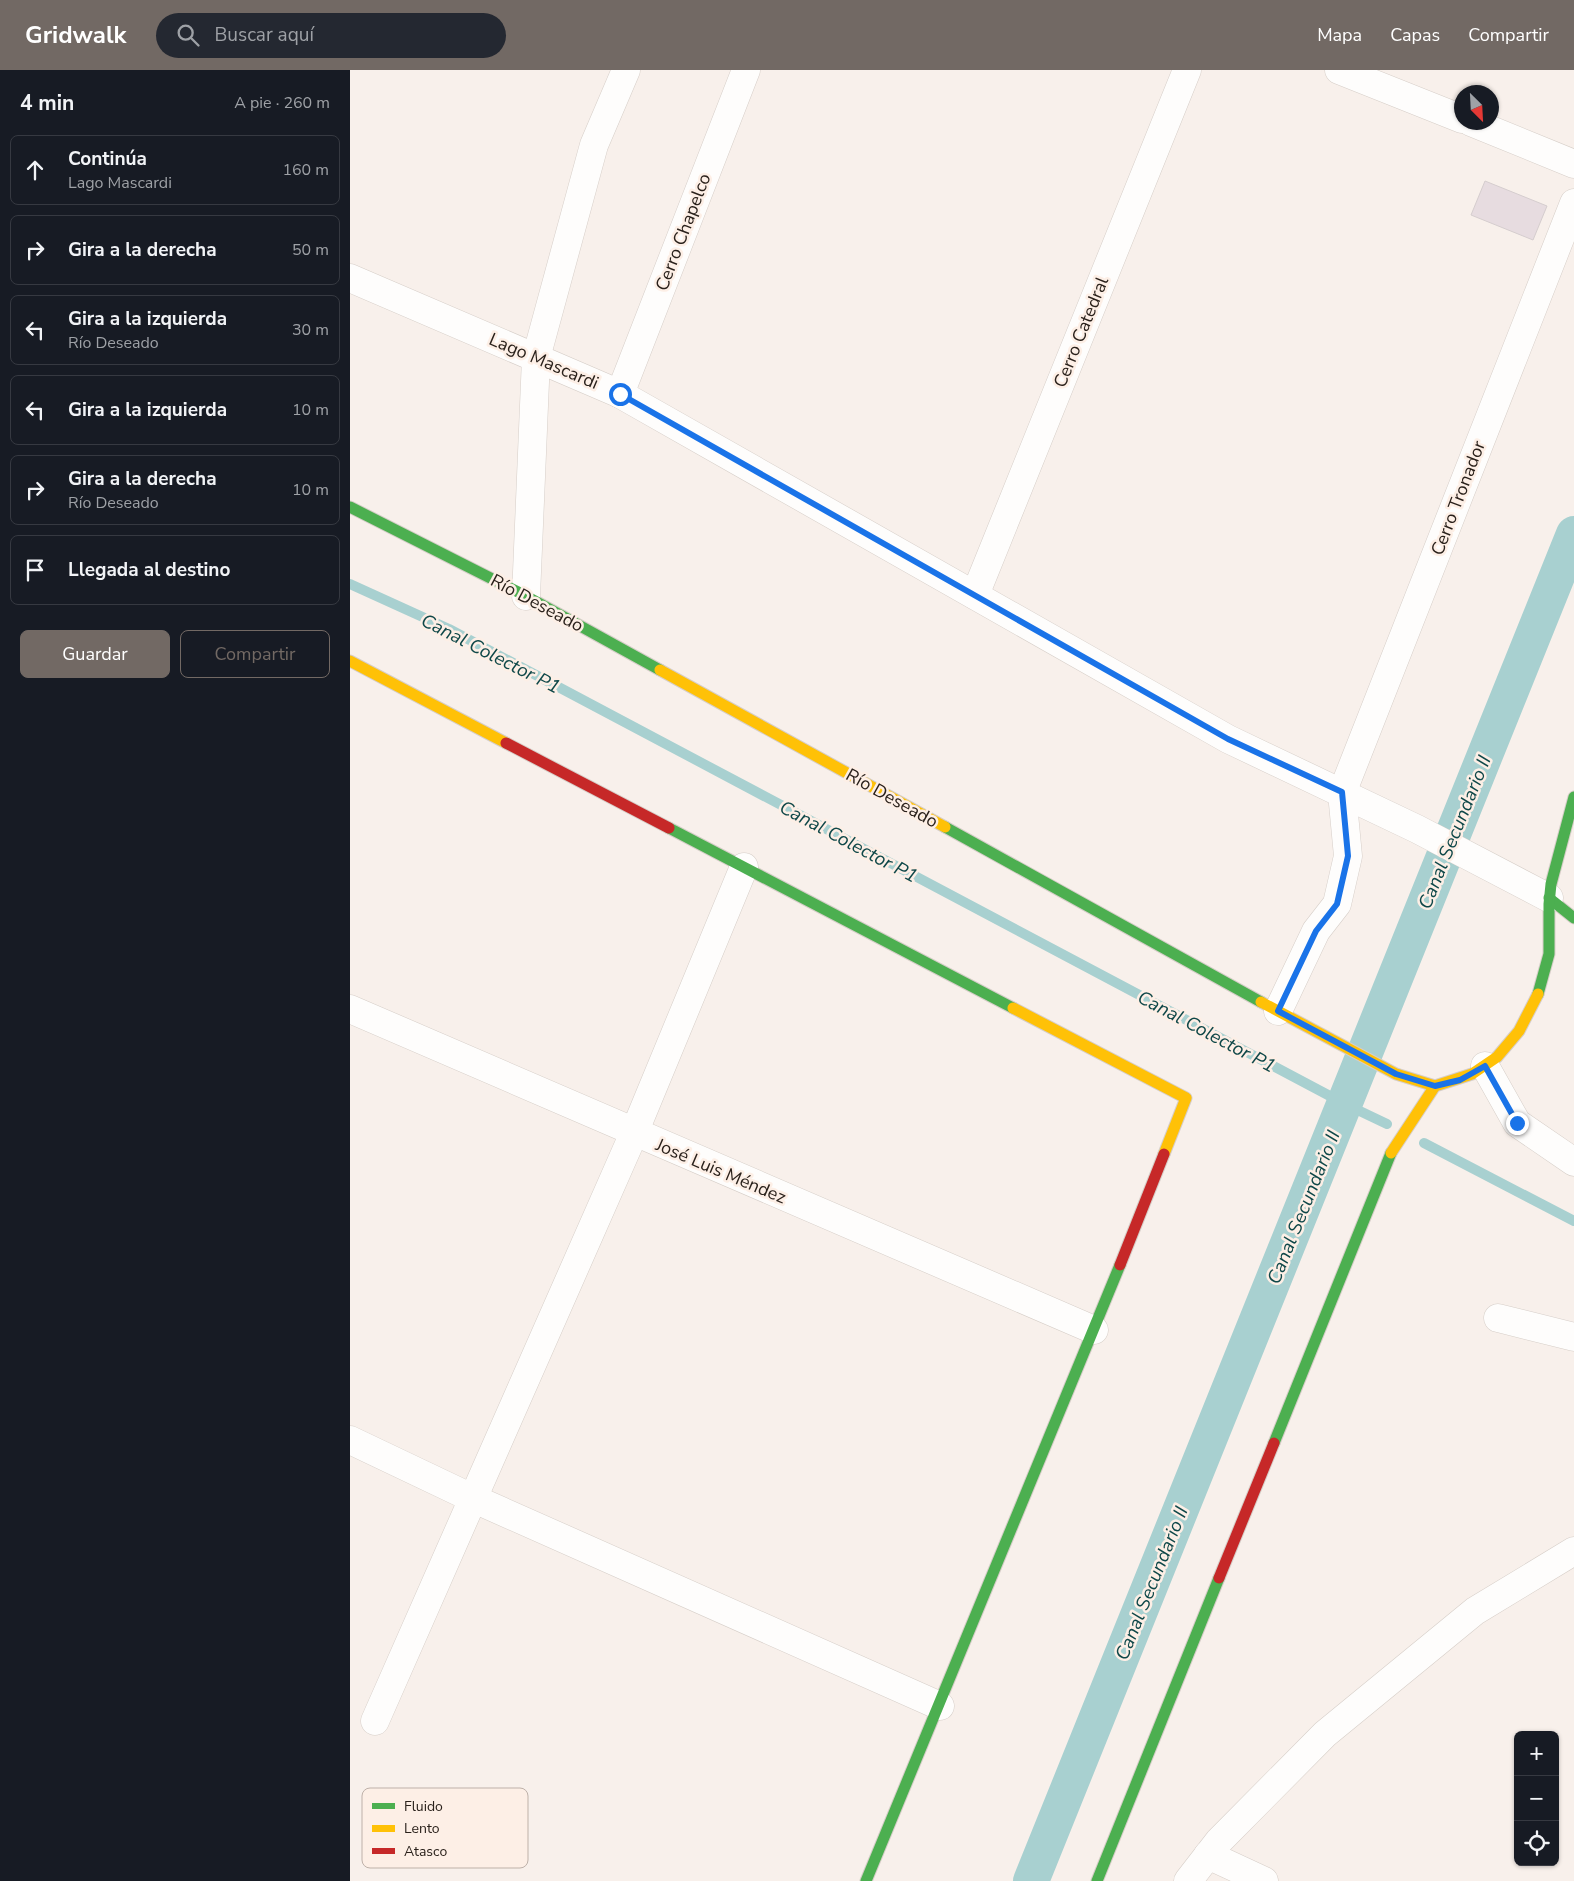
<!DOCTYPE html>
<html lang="es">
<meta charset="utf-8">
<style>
:root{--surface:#171b24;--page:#242831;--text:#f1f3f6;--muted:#9ea1a6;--line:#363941;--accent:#726964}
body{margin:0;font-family:"Nunito Sans",sans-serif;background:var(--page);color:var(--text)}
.controls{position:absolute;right:15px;bottom:15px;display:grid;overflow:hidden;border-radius:8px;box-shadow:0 1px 4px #0004}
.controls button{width:45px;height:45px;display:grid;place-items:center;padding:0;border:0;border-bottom:1px solid var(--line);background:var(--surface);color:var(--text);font:25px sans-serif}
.compass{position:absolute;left:1104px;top:15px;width:45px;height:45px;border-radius:50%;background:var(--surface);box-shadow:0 1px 4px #0004;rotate:156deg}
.stop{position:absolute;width:15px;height:15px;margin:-11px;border:4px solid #1a73e8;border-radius:50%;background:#fff}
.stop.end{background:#1a73e8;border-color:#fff;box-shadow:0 1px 5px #0008}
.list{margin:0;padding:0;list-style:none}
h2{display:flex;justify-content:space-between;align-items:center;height:65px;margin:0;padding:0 20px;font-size:21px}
h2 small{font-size:16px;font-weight:400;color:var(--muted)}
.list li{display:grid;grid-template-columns:32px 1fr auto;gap:15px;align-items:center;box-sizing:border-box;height:70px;margin:0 10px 10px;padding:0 10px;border:1px solid var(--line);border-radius:8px}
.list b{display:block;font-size:19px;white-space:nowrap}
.list p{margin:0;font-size:16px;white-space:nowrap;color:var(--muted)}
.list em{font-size:16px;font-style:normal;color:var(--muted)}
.actions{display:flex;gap:10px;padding:15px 20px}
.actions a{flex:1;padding:11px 0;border:1px solid var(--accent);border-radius:8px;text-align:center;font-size:18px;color:var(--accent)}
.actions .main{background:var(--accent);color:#fff}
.icon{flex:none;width:28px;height:28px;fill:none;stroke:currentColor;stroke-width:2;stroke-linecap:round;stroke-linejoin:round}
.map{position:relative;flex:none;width:1224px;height:1811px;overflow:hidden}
header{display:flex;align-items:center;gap:30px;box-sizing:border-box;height:70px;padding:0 25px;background:var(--accent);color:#fff}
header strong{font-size:24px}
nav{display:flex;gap:28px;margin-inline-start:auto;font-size:18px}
.search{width:350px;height:45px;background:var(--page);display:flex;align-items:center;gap:12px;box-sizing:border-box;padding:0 18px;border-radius:28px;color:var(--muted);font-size:19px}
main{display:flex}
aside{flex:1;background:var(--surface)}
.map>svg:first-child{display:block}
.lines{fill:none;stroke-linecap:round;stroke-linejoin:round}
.stream{stroke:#a8d0d0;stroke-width:10}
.canal{stroke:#a8d0d0;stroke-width:36}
.building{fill:#e7dce0;stroke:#d5cdce}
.street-casing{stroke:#d6cec8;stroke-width:29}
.fast-casing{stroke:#d6cec8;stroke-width:13}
.slow-casing{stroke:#d6cec8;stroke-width:13}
.jam-casing{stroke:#d6cec8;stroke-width:13}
.street{stroke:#fefdfc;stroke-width:28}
.fast{stroke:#4caf50;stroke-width:11}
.slow{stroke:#ffc107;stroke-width:11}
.jam{stroke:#c62828;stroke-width:11}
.route{stroke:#1a73e8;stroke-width:6}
.labels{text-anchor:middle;stroke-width:5;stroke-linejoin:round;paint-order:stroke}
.street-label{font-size:18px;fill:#2a211b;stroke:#fdefe6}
.water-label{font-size:19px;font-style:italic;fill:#0f4849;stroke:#fdefe6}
.key{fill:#fdefe6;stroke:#beb1a9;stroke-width:1}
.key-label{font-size:14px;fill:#2a211b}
</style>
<header>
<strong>Gridwalk</strong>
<div class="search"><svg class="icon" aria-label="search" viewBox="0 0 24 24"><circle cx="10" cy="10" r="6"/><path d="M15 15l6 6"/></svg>Buscar aquí</div>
<nav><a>Mapa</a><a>Capas</a><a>Compartir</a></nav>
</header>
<main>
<aside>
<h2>4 min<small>A pie · 260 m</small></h2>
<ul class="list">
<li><svg class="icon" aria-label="ahead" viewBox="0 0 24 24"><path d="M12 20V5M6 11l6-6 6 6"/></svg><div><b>Continúa</b><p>Lago Mascardi</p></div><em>160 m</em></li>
<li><svg class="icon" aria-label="right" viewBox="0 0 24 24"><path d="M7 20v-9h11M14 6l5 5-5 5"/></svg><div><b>Gira a la derecha</b></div><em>50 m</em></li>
<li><svg class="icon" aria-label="left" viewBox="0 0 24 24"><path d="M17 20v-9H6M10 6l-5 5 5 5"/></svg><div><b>Gira a la izquierda</b><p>Río Deseado</p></div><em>30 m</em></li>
<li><svg class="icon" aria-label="left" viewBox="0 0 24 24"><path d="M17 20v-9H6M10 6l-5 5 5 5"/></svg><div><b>Gira a la izquierda</b></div><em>10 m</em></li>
<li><svg class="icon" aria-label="right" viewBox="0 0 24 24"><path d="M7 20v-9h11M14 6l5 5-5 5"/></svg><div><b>Gira a la derecha</b><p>Río Deseado</p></div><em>10 m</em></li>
<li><svg class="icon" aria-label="arrive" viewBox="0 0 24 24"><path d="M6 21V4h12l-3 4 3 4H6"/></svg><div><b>Llegada al destino</b></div></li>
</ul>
<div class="actions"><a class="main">Guardar</a><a>Compartir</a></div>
</aside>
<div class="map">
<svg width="1224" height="1811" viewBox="0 0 1224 1811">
<rect width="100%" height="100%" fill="#f8f0eb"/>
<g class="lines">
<g class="stream">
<polyline points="0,514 99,559 995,1034 1037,1054"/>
<polyline points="1074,1073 1224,1151"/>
</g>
<polyline class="canal" points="681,1811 1224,464"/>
</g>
<polygon class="building" points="1135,111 1197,136 1183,170 1121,145"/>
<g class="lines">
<g class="street-casing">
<g id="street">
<polyline points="989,0 1112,49"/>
<polyline points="1121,52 1224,94"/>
<polyline points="0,208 270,324 878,669 1067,759 1199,828"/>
<polyline points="270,324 396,0"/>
<polyline points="625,525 837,0"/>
<polyline points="176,526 186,288 244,75 276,0"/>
<polyline points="0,939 744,1260"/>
<polyline points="928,941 966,861 987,834 998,786 992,723 1224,133"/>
<polyline points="1135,996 1167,1053 1224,1092"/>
<polyline points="1148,1248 1224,1267"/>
<polyline points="0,1370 122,1428 590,1636"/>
<polyline points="25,1651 284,1063 394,797"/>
<polyline points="858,1785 914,1811"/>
<polyline points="838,1811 869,1771 975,1664 1125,1541 1224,1481"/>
</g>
</g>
<g class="fast-casing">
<g id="fast">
<polyline points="0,437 176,526 310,600"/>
<polyline points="595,757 911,932"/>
<polyline points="319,758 663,938"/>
<polyline points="1199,828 1224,848"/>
<polyline points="1188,924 1199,884 1199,834 1201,814 1224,727"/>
<polyline points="924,1373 1041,1083"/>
<polyline points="516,1811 770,1195"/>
<polyline points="747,1811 869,1508"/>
</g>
</g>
<g class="slow-casing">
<g id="slow">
<polyline points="0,591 156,673"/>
<polyline points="310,600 595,757"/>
<polyline points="911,932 1046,1004 1085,1016"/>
<polyline points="663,938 836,1028 814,1084"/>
<polyline points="1041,1083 1085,1016 1122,1004 1147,987 1169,961 1188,924"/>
</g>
</g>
<g class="jam-casing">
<g id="jam">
<polyline points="156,673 319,758"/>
<polyline points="770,1195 814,1084"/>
<polyline points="869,1508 924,1373"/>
</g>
</g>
<use href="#street" class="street"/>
<use href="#fast" class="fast"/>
<use href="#slow" class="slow"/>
<use href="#jam" class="jam"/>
</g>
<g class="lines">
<polyline class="route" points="270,324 878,669 992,722 998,786 987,834 966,861 928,941 1046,1004 1085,1016 1110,1010 1135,996 1167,1053"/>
</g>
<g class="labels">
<g class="street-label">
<text transform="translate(333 162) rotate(-69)" y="6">Cerro Chapelco</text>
<text transform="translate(731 262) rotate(-68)" y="6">Cerro Catedral</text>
<text transform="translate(194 291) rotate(23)" y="6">Lago Mascardi</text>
<text transform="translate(1108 428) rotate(-69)" y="6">Cerro Tronador</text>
<text transform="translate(187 533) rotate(28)" y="6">Río Deseado</text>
<text transform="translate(542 728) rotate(29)" y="6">Río Deseado</text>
<text transform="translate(371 1101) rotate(23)" y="6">José Luis Méndez</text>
</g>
<g class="water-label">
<text transform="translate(141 583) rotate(27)" y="7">Canal Colector P1</text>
<text transform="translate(1104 762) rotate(-68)" y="7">Canal Secundario II</text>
<text transform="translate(499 771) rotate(28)" y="7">Canal Colector P1</text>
<text transform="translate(857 961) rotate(28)" y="7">Canal Colector P1</text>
<text transform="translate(953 1137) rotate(-68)" y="7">Canal Secundario II</text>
<text transform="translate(801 1513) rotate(-68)" y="7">Canal Secundario II</text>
</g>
</g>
<rect x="12" y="1718" width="166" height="80" rx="8" class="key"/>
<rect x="22" y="1733" width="23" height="6" fill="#4caf50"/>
<rect x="22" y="1755" width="23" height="7" fill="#ffc107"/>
<rect x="22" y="1778" width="23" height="6" fill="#c62828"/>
<g class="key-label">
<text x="54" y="1741">Fluido</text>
<text x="54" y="1763">Lento</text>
<text x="54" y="1786">Atasco</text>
</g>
</svg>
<div class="controls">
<button>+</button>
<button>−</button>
<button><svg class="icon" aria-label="locate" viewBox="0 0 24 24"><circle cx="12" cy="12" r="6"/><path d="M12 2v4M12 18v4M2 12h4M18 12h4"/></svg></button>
</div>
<svg class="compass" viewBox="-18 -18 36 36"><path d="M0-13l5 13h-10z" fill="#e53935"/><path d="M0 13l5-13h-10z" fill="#9ea1a6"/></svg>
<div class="stop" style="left:270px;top:324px"></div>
<div class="stop end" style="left:1167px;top:1053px"></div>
</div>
</main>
